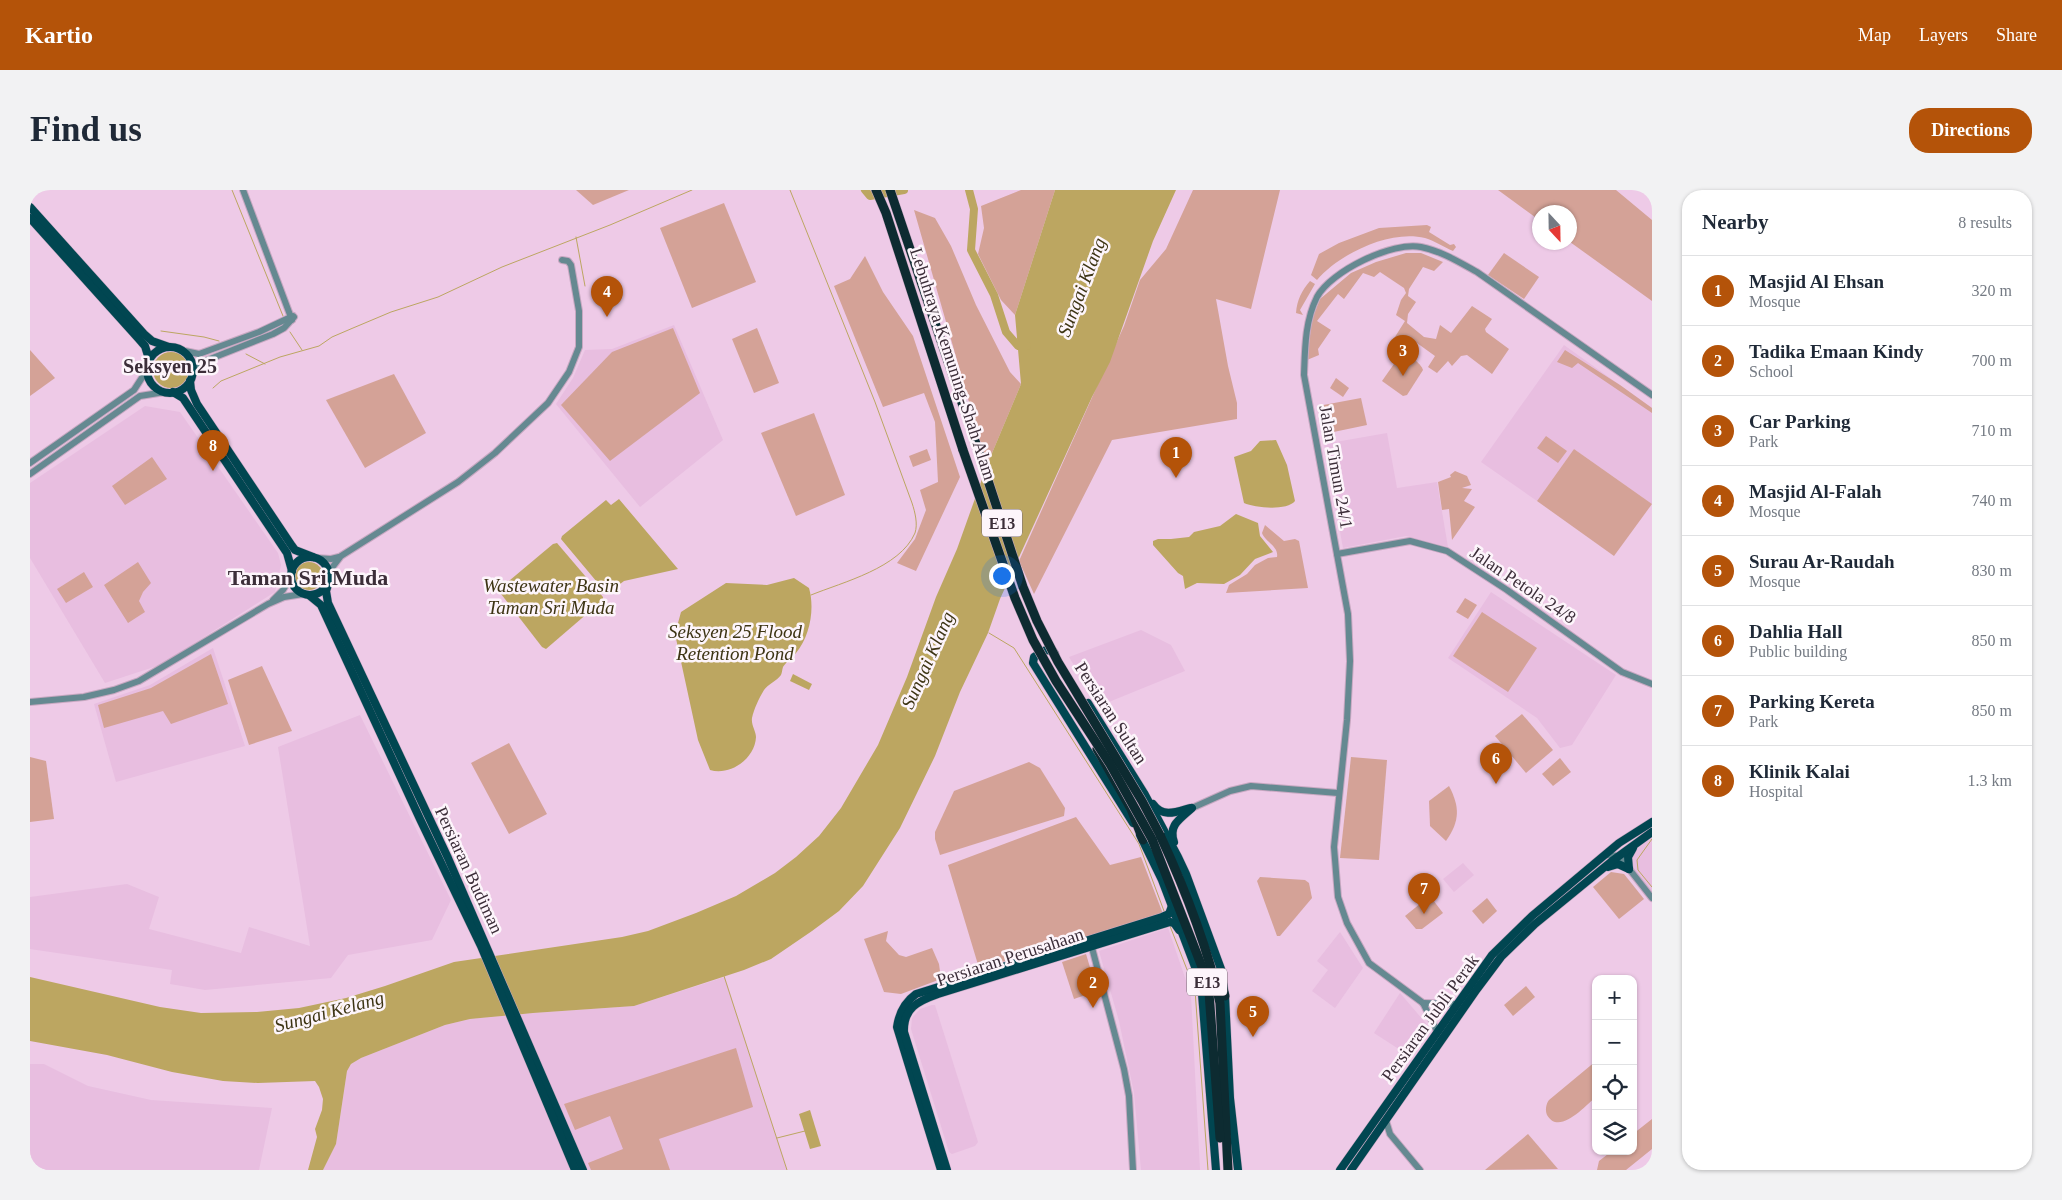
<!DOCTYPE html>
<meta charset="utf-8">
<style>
:root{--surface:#fff;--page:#f2f2f3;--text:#1f2937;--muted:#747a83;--line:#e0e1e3;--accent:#b45309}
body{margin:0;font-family:Georgia,serif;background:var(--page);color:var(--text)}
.controls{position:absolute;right:15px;bottom:15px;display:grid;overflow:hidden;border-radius:10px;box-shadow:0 1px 4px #0004}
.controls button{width:45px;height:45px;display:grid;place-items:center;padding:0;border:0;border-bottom:1px solid var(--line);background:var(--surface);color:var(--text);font:25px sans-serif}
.compass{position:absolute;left:1502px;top:15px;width:45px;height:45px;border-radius:50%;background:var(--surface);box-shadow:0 1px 4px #0004;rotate:158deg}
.you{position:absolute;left:971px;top:385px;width:18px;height:18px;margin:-12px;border:4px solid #fff;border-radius:50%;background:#1a73e8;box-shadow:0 0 0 8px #1a73e833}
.badge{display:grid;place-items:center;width:32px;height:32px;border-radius:50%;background:var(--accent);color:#fff;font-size:16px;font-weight:700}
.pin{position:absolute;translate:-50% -41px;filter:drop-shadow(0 1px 2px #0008)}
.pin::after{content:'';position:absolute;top:26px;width:18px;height:15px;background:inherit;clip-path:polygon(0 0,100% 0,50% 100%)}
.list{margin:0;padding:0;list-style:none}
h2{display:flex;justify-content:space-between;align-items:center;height:65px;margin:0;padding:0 20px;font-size:21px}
h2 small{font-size:16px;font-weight:400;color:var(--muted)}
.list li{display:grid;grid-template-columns:32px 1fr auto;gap:15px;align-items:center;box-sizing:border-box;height:70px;padding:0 20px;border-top:1px solid var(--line)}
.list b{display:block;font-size:19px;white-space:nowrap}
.list p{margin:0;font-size:16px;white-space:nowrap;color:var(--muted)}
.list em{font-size:16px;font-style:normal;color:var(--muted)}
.icon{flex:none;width:28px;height:28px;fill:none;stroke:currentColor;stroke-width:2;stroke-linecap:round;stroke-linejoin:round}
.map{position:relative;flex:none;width:1622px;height:980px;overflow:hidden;border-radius:20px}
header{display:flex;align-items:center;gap:30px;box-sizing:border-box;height:70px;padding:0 25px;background:var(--accent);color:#fff}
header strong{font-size:24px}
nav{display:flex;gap:28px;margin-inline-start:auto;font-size:18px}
.intro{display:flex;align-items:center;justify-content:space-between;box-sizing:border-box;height:120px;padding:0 30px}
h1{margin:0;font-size:35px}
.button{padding:12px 22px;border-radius:20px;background:var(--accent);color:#fff;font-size:18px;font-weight:700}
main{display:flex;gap:30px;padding:0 30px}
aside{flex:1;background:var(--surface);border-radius:20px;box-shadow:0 1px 4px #0004}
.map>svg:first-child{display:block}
.built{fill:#e8bee0}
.green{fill:#d4a297}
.water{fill:#bca661}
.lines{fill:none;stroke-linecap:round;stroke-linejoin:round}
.stream{stroke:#bca661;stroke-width:1}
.river{stroke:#bca661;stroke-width:8}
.minor-casing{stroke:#c7a8c1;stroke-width:8}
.major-casing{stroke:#c7a8c1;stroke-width:9}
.highway-casing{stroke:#c7a8c1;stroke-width:10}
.minor{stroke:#658991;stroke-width:6}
.major{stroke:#014651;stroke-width:8}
.highway{stroke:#0d2b31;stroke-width:9}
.highway-bridge-casing{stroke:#c7a8c1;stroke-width:10;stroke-linecap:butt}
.highway-bridge{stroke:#0d2b31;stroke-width:9}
.labels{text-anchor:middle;stroke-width:5;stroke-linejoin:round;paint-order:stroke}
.shield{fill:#fdf5fb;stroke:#766a73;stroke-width:1}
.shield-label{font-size:16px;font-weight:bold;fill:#3c2e39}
.street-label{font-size:18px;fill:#3c2e39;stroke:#fdf5fb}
.water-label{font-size:19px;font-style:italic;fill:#3d3414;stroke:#fdf5fb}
.quarter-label{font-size:20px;font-weight:bold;fill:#3c2e39;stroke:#fdf5fb}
.district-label{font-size:22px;font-weight:bold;fill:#3c2e39;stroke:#fdf5fb}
</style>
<header>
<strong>Kartio</strong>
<nav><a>Map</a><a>Layers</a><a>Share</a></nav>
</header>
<div class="intro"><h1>Find us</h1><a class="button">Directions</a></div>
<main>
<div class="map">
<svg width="1622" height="980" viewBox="0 0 1622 980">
<rect width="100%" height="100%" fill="#eecae7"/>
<g class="built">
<polygon points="644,135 693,250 610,317 526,214 543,188 555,160 582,159"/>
<polygon points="1534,155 1622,218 1622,314 1544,259 1507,311 1451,272"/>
<polygon points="115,216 150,222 248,363 251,375 245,402 130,475 75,493 0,368 0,293"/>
<polygon points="1357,243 1367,298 1407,292 1418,357 1376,346 1313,358 1294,254"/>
<polygon points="1461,402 1586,485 1542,555 1530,558 1507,528 1418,468"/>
<polygon points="1111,440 1141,455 1155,481 1069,516 1039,467"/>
<polygon points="183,458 215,556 86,592 64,514 120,495"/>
<polygon points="330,525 421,710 402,750 318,765 301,788 175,800 140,794 142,780 0,759 0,707 97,694 129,707 119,739 211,763 219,737 280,756 248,557"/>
<polygon points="1622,648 1622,703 1603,680 1601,667 1605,660"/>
<polygon points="1433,673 1444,685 1424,702 1413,689"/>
<polygon points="1138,738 1161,805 1170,980 1111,980 1104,903 1089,831 1069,761"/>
<polygon points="1310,742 1333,778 1305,818 1282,801 1298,780 1287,771"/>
<polygon points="695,787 757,980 293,980 306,954 317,881 321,874 331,868 415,835 440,829 503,823 604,816"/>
<polygon points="1370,803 1399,837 1378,865 1344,843"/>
<polygon points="902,815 905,815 948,952 945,956 922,964 919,962 881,839 882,828 890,819"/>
<polygon points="0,874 14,874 58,896 121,910 242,918 229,980 0,980"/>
</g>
<g class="green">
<polygon points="546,0 599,0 563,15"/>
<polygon points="991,0 1025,0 985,125 971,110 948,64 954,38 951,16"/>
<polygon points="1163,0 1250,0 1221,119 1186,109 1198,176 1207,213 1207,229 1082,250 1004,404 989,371 1094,136 1110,90 1136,59"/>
<polygon points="1468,0 1586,0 1622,30 1622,111 1540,52 1540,22 1510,22 1509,30"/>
<polygon points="694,13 726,92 662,118 630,38"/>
<polygon points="884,20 905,28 921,56 946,115 980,182 991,194 957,275"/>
<path d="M 1397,35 L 1401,37 L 1399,42 L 1420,55 L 1424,54 L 1426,57 L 1423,61 C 1414,57 1405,51 1395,48 C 1360,39 1309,64 1287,90 L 1281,85 L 1289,64 L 1309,53 L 1349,38 Z"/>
<polygon points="1376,63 1391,63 1413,72 1404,81 1393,77 1379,99 1378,106 1386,112 1378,124 1377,133 1394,147 1406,149 1410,135 1421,143 1442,116 1462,129 1455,139 1456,142 1479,159 1462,184 1437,165 1431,166 1422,176 1418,171 1407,183 1398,177 1405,166 1380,148 1363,164 1358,158 1375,131 1366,125 1371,110 1376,103 1374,98 1350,82 1344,87 1333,83 1314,109 1308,104 1287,131 1301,140 1288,159 1289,165 1277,170 1282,129 1290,109 1321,83 1346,72"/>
<polygon points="1474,63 1509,87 1494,109 1458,85"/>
<polygon points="835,66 853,102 883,146 930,287 886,381 867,373 885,349 896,320 890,300 908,292 905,232 894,203 853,217 804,96 820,89"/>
<path d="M 1280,91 L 1285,94 L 1270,120 L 1273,125 L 1266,123 C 1267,110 1272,100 1280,91 Z"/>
<polygon points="643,138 670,203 580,271 531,215 582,162"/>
<polygon points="727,138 749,193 724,203 702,149"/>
<polygon points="0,160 25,188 0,206"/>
<polygon points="1535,160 1590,195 1622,218 1622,223 1548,173 1542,178 1527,172"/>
<path d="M 1371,164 C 1378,164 1391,173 1393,180 L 1377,205 L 1373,206 L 1352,191 Z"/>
<polygon points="364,184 396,243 335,278 296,210"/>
<polygon points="1306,188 1319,198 1313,207 1300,198"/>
<polygon points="1331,208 1337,235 1294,244 1288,216"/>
<polygon points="784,223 815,305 766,326 731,243"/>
<polygon points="1516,246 1537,261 1528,273 1507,258"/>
<polygon points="897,259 901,270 883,277 879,266"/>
<polygon points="1544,259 1622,314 1584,366 1507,311"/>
<polygon points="122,267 137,289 95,315 82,296"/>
<polygon points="1425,281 1437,286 1441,295 1432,298 1442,299 1434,311 1445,317 1422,350 1419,319 1412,320 1408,292 1421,287 1420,285"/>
<path d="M 1235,335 L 1254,351 L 1265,349 L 1269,351 L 1278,398 L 1196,403 L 1199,395 L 1217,384 L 1225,375 L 1238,368 L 1247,367 C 1249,356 1235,352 1232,343 Z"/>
<polygon points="108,372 121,393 113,402 109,411 115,422 98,433 74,395"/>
<polygon points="54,382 63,397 36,413 27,399"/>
<polygon points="1435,408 1447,415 1438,429 1426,422"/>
<polygon points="1452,422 1507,458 1478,502 1423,466"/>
<polygon points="181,464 198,514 141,534 133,521 74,538 68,515 121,498"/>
<polygon points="232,476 262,541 219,555 198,490"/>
<polygon points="1492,524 1523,560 1496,583 1465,546"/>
<polygon points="479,553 517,624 479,644 441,573"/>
<polygon points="0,567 16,571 24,629 0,632"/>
<polygon points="1321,567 1357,570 1349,670 1310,668"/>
<polygon points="1530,568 1541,582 1523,596 1512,584"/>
<polygon points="999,572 1010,578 1035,618 1034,626 910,665 905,649 905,642 924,601"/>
<path d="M 1419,596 C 1430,617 1430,631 1416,651 L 1400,636 L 1399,611 Z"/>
<polygon points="1046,627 1080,675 1111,667 1135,729 949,778 918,675"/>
<polygon points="1581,682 1594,684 1614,709 1589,729 1563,697"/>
<polygon points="1230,687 1275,690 1279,693 1282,708 1250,746 1247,746 1227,691"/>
<polygon points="1457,708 1467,721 1453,734 1442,721"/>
<polygon points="1396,709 1403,710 1413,723 1392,739 1386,739 1375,726"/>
<polygon points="858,741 856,751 869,765 876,767 902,758 909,774 911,789 871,804 854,802 834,749"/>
<polygon points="1056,764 1067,801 1044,809 1032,772"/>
<polygon points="1496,796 1505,807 1483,826 1474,815"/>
<polygon points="706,858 723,917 629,949 640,980 561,980 558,973 593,959 580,926 545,940 534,914"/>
<path d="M 1566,871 L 1566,907 C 1555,916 1529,946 1517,925 C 1515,920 1516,914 1519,910 Z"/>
<polygon points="1622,929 1622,959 1596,980 1567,980 1569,971 1582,961 1603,961 1603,944"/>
<polygon points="1498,944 1528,979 1455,980"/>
</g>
<g class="water">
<polygon points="1025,0 1146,0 1123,51 1080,172 1062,207 970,409 958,443 930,502 905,566 870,638 833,696 809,721 782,741 741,769 714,780 604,816 503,823 440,829 415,835 331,868 321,874 317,881 306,954 293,980 278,980 287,947 285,939 292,920 293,909 289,897 285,891 228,893 193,891 142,882 77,865 0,851 0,787 130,817 171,823 227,822 269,818 316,808 355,796 424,772 592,747 618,741 666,723 706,706 745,683 766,667 789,646 811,618 848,555 877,487 906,407 927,359 957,275 991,194 985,125"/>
<circle cx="141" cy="180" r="18"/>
<path d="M 1246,250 L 1257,275 L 1265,311 C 1257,321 1225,318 1214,313 L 1204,267 L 1221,261 L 1230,251 Z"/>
<polygon points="589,309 648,379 594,391 577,404 531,349 532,346 576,310 581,315"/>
<polygon points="1206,324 1228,333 1230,346 1243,362 1225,369 1210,385 1194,394 1167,393 1155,399 1153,386 1148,383 1123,355 1123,351 1128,349 1141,349 1159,347 1164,342 1190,336"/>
<polygon points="527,353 573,407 573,410 516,459 512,457 468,400 523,354"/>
<circle cx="279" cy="386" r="14"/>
<path d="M 764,388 L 779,398 C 785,419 780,446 766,463 C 762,468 756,472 753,477 C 752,480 752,483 751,485 C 747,491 738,494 734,500 C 729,508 724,519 722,528 C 721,535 726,541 726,547 C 725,569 700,586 680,580 L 668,550 L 645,444 L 651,422 L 696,393 L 737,395 Z"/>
<polygon points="763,484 782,494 779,500 760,491"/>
<polygon points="780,920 791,956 780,959 769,924"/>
</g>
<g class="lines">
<g class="stream">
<polyline points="202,0 253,126"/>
<path d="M 760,0 L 845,212 L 882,313 C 885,322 888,334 885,343 C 870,378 813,392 781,405"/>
<polyline points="546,47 555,96"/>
<polyline points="131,141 174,147 189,151"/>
<polyline points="260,142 272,160"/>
<polyline points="216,164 235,174"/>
<polyline points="183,198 191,191 250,167 289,156 302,147 323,138 361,122 408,107 472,77 580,35 662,0"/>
<polyline points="959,443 984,458 1109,654 1134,721"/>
<polyline points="1622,649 1607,670 1608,680 1622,697"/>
<polyline points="1140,736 1165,800 1178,980"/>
<polyline points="694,786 757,980"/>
<polyline points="747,948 775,941"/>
</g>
<g class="river">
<polyline points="835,0 840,6 874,0"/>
<polyline points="939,0 944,19 941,60 964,105 976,142 988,156 997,156"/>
</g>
<g class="minor-casing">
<g id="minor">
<polyline points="213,0 262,130"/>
<polyline points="150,160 169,164 229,142 263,126"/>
<polyline points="162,183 175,171 243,144 254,138 264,127"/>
<polyline points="0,273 104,200 117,180"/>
<polyline points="0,284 110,206 135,202"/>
<polyline points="1307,364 1380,351 1417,361 1477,400 1592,482 1622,494"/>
<polyline points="286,368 301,369 309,367"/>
<polyline points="300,387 301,379 311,366 428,292 465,263 518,213 539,182 549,157 549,121 541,75 538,71 532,70"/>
<polyline points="243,410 253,400 261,387"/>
<polyline points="0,512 54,507 84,500 109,491 238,414 254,407 273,404"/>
<polyline points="1162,618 1200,601 1221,596 1308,603"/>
<polyline points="1576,665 1589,666 1622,708"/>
<polyline points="1061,754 1094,879 1099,906 1103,980"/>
<polyline points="1393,813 1425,814"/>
<path d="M 1407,841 L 1393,813 L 1339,773 L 1317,733 L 1308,707 L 1304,657 L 1317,530 L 1320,471 L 1318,424 L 1274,185 C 1275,158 1275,131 1287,107 C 1301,81 1363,51 1391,57 C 1411,61 1429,72 1447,82 L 1622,205"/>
<polyline points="1356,931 1360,944 1390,980"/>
</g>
</g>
<g class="major-casing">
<g id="major">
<polyline points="0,17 114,144 122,151 139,157"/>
<polyline points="0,28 108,148 115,156 119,169"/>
<circle cx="140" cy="180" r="23"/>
<polyline points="160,191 161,200 167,214 262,356 265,360 283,367"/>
<polyline points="143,202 153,208 257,363 262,381"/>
<circle cx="280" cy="386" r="19"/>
<polyline points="298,395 296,401 298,413 418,668 553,980"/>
<polyline points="280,406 291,415 390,629 451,756 545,980"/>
<polyline points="1025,464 1023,461 1016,460 1004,467 1003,473 1103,633"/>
<polyline points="1058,513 1114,603 1148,667 1156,684 1191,779 1195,806 1200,908 1208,980"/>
<path d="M 1123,614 C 1133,628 1146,622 1160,618"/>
<polyline points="1110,645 1132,690 1167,782 1172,804 1186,980"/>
<path d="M 1144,652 C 1138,635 1150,629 1162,618"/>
<polyline points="1578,677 1588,674 1599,679"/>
<polyline points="1599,679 1598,667 1603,658"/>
<path d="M 911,980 L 867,837 C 869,823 875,812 886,804 L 1132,727 L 1139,724 L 1142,716"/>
<path d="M 917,980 L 874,842 C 873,818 888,811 908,804 L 1140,732 L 1144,733 L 1149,740"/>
<polyline points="1310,980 1462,765 1502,726 1589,653 1622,632"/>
<polyline points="1321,980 1447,799 1471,767 1505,734 1582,671 1622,642"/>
</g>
</g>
<g class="highway-casing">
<g id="highway">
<polyline points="846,0 856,23 933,260"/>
<polyline points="1067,559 1101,619 1113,650"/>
<path d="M 1130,645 C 1155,699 1177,755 1190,813 L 1198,980"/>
<polyline points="1122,649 1174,782 1179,803 1190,948"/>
<polyline points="1189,786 1195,806"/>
</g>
</g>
<use href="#minor" class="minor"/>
<use href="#major" class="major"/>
<use href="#highway" class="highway"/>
<g class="highway-bridge-casing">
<g id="highway-bridge">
<polyline points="860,0 946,254 993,397 1007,431 1028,472 1112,611 1130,645"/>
<polyline points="933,260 985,408 1003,450 1026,491 1080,574 1122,649"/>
</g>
</g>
<use href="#highway-bridge" class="highway-bridge"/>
</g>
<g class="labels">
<g class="shield">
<rect x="952" y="319.5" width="40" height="27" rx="4"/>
<rect x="1157" y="778.5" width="40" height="27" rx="4"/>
</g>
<g class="shield-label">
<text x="972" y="339">E13</text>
<text x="1177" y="798">E13</text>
</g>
<g class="street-label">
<text transform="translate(923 174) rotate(72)" y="6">Lebuhraya Kemuning-Shah Alam</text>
<text transform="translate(1306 277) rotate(80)" y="6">Jalan Timun 24/1</text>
<text transform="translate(1493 395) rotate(34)" y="6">Jalan Petola 24/8</text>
<text transform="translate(1081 523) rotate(57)" y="6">Persiaran Sultan</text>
<text transform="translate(439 680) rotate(65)" y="6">Persiaran Budiman</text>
<text transform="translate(980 767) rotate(-18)" y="6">Persiaran Perusahaan</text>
<text transform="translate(1400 828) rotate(-54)" y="6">Persiaran Jubli Perak</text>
</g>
<g class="water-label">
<text transform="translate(1051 97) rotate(-69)" y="7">Sungai Klang</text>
<text x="521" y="402">Wastewater Basin<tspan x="521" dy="22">Taman Sri Muda</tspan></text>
<text x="705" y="448">Seksyen 25 Flood<tspan x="705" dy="22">Retention Pond</tspan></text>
<text transform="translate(897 470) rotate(-66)" y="7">Sungai Klang</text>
<text transform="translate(299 821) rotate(-15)" y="7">Sungai Kelang</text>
</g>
<g class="quarter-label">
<text x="140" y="183">Seksyen 25</text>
</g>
<g class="district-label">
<text x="278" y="395">Taman Sri Muda</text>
</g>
</g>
</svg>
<div class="controls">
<button>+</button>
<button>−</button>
<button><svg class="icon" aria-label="locate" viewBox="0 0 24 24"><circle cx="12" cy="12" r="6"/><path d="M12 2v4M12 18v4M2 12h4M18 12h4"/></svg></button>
<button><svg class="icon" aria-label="layers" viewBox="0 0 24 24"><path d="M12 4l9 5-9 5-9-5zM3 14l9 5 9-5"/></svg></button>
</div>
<svg class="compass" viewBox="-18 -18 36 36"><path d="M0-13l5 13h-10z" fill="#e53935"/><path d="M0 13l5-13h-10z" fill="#747a83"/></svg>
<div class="you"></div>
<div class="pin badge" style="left:1146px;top:288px">1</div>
<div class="pin badge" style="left:1063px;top:818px">2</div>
<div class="pin badge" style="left:1373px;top:186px">3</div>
<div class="pin badge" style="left:577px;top:127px">4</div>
<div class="pin badge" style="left:1223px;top:847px">5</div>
<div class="pin badge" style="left:1466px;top:594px">6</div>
<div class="pin badge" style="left:1394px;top:724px">7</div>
<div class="pin badge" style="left:183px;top:281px">8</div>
</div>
<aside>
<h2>Nearby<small>8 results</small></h2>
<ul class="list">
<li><span class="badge">1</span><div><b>Masjid Al Ehsan</b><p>Mosque</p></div><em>320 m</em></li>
<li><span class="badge">2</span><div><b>Tadika Emaan Kindy</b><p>School</p></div><em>700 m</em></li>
<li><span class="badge">3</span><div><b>Car Parking</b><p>Park</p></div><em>710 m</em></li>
<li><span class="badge">4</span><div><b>Masjid Al-Falah</b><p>Mosque</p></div><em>740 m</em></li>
<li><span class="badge">5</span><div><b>Surau Ar-Raudah</b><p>Mosque</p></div><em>830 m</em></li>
<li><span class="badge">6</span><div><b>Dahlia Hall</b><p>Public building</p></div><em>850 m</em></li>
<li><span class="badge">7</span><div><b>Parking Kereta</b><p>Park</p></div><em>850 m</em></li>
<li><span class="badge">8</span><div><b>Klinik Kalai</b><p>Hospital</p></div><em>1.3 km</em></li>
</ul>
</aside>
</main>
